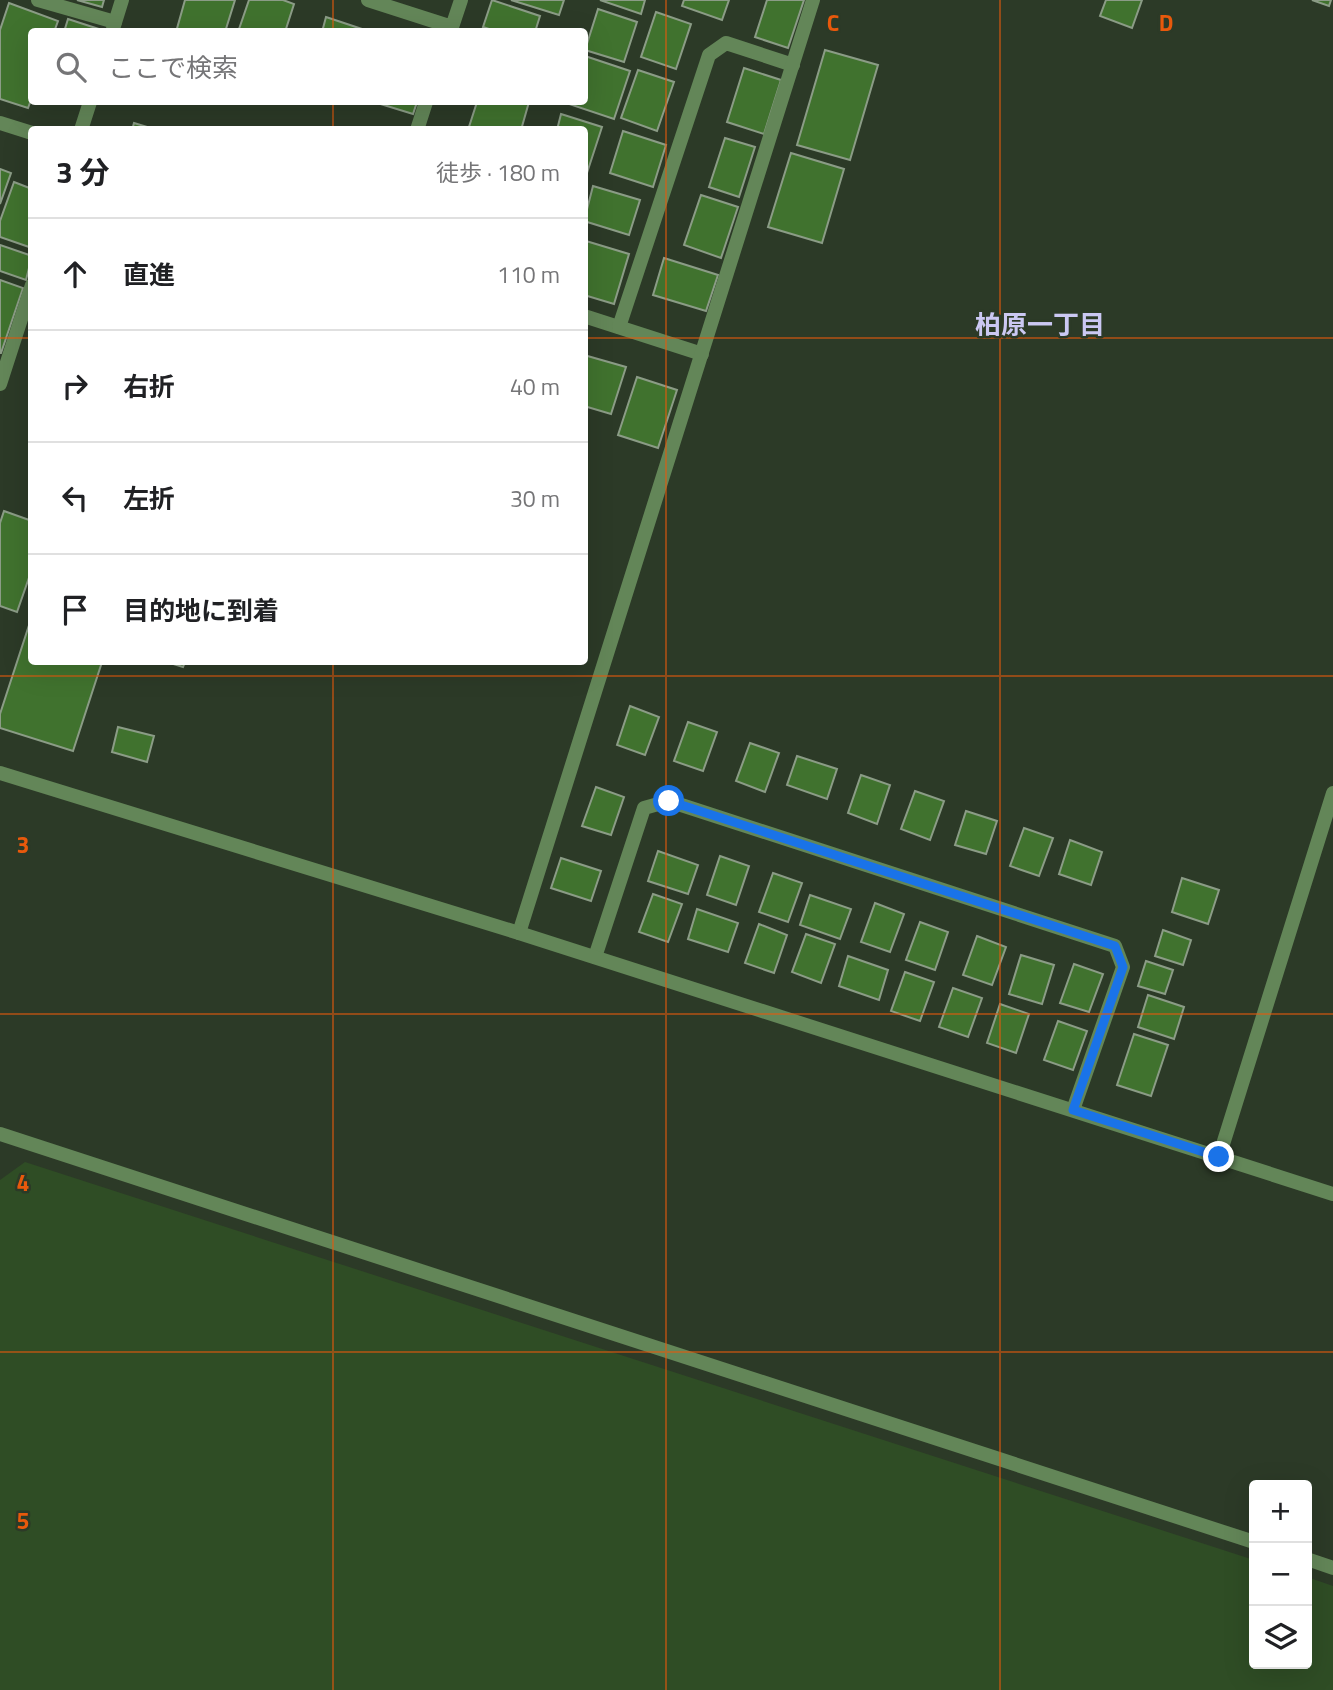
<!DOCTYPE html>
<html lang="ja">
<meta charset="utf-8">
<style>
:root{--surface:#fff;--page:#f6f6f6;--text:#202124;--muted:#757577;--line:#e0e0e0}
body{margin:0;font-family:"Titillium Web","Noto Sans JP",sans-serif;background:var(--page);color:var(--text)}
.controls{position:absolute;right:21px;bottom:21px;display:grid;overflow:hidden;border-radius:7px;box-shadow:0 7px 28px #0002}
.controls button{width:63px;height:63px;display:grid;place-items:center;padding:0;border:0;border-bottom:2px solid var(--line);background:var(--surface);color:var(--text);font:35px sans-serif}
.stop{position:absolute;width:21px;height:21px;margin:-16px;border:5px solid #1a73e8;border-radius:50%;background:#fff}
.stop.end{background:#1a73e8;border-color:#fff;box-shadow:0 2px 7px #0008}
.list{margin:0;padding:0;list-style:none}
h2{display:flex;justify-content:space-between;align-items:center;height:91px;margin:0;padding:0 28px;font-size:30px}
h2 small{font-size:23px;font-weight:400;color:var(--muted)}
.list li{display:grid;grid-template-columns:46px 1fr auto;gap:21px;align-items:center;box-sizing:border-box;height:112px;padding:0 28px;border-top:2px solid var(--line)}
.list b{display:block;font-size:26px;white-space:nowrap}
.list em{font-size:23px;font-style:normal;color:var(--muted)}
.icon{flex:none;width:38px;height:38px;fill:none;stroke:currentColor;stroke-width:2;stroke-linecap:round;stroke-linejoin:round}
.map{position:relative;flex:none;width:1333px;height:1690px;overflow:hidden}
.search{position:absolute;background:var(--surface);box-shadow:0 7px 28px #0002;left:28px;top:28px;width:560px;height:77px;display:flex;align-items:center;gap:18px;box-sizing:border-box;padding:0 24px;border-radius:7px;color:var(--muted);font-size:26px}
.panel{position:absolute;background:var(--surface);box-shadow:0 7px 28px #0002;left:28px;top:126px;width:560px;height:539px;border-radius:7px}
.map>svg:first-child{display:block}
.green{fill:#2f4d25}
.building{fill:#40722e;stroke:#8b9c86;stroke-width:2}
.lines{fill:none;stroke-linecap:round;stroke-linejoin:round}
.service{stroke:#638658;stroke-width:14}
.minor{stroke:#638658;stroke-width:14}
.route{stroke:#1a73e8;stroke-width:9}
.grid{fill:none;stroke:#e8590c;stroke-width:2;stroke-opacity:0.55}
.labels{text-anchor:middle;stroke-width:5;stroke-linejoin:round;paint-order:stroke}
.neighbourhood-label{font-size:26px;font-weight:bold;fill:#cbc8f3;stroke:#2c3a27}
.grid-label{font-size:23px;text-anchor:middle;font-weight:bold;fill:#e8590c;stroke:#2c3a27;stroke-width:5;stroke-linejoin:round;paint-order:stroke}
</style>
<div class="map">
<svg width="1333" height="1690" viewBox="0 0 1333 1690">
<rect width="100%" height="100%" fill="#2c3a27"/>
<polygon class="green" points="25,1162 1254,1560 1254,1664 1307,1664 1307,1577 1333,1586 1333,1690 0,1690 0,1180"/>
<g class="building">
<polygon points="77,0 104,0 102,7"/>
<polygon points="185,0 235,0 225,32 176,32"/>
<polygon points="249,0 283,0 294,4 285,32 238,32"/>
<polygon points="492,0 540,16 535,32 498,32 483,27"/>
<polygon points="511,0 564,0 559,15"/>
<polygon points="600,0 645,0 641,14"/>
<polygon points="684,0 729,0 722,20 682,6"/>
<polygon points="767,0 804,0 788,48 755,37"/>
<polygon points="1106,0 1142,0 1132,28 1100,16"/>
<polygon points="1312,0 1331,0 1329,6"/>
<polygon points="9,3 58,21 54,32 32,32 32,97 28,108 0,99 0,30"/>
<polygon points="598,9 637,22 624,62 585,50"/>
<polygon points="656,12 691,24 676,69 641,57"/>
<polygon points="326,17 368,31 367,32 322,32"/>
<polygon points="68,19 105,31 64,32"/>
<polygon points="825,50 878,65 850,160 797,145"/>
<polygon points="585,56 630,71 614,119 569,104 570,102 584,102"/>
<polygon points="744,68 781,80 764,134 727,122"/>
<polygon points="638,70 674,82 657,131 621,118"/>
<polygon points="374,102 417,102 413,114"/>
<polygon points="477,102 529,102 521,130 468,130"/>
<polygon points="561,114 602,127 586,176 584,130 557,130"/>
<polygon points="134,123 157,130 132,130"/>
<polygon points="623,131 666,145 653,187 610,173"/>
<polygon points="725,138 755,147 739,197 709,187"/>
<polygon points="791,153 844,169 822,243 768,227"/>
<polygon points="0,169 11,173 0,204"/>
<polygon points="14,182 32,189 32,248 0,237 0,221"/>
<polygon points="593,186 640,200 629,235 584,221"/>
<polygon points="701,195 738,207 721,258 684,245"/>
<polygon points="586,241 629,254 614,304 584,295"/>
<polygon points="0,245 32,256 26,280 0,271"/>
<polygon points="664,258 718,275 706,311 653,295"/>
<polygon points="0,280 23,288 1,353 0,353"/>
<polygon points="584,355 626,367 611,414 584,406"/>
<polygon points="637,377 677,390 658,448 618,435"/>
<polygon points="4,511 32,521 32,569 17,612 0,606 0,523"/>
<polygon points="32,616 32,662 102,662 73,751 0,728 0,714"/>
<polygon points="167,662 185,662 183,667"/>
<polygon points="630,706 659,717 645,755 617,745"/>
<polygon points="688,722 717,732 703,771 674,761"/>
<polygon points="118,727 154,736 147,762 112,752"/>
<polygon points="750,743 779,753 765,792 736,781"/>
<polygon points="797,756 837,769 827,799 787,785"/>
<polygon points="861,775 890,785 877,824 848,813"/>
<polygon points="596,787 624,797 611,835 582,826"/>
<polygon points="915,791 944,801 930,840 901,829"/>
<polygon points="966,811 997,821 986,854 955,845"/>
<polygon points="1024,828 1053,838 1039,876 1010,866"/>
<polygon points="1070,840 1102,852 1091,885 1059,874"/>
<polygon points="658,851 698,865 688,894 648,881"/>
<polygon points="720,856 749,866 736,905 707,895"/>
<polygon points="561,858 601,871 591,901 551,888"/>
<polygon points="773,873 802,883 788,922 759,912"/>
<polygon points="1182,878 1219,890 1208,924 1172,912"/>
<polygon points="653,894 682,904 668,942 639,932"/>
<polygon points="810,895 851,909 840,939 800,925"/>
<polygon points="875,903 904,914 890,952 861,942"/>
<polygon points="697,909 738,923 728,952 688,939"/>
<polygon points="920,922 948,932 935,970 906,960"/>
<polygon points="759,924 787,935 774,973 745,963"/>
<polygon points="1163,930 1191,940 1183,965 1155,956"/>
<polygon points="806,934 835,944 821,983 792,972"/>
<polygon points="977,936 1006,947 992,985 963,975"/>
<polygon points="1021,955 1054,965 1042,1004 1009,994"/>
<polygon points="848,956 888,970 879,1000 839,986"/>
<polygon points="1146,961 1173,970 1165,994 1138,986"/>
<polygon points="1074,964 1103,974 1089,1012 1060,1003"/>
<polygon points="905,972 934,982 920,1021 891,1011"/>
<polygon points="953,988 982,998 968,1037 939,1027"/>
<polygon points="1148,995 1184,1007 1174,1039 1138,1027"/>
<polygon points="1000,1004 1029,1014 1016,1053 987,1043"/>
<polygon points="1058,1021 1087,1031 1073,1070 1044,1060"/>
<polygon points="1134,1034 1168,1045 1151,1096 1117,1085"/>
</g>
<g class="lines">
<g class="service">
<polyline points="38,0 115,22"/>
<polyline points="368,0 452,27 461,0"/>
<polyline points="113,29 122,0"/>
<polyline points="0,123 32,133"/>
<polyline points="81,130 90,102"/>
<polyline points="417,130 426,102"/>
<polyline points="584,316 702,354"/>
<polyline points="619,327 709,55 726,43 793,65"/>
<polyline points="0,384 32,285"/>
<polyline points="519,933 813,0"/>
<polyline points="595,957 644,808 669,801 1115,946 1123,967 1073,1110"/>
<polyline points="0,1134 1254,1542"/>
<polyline points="1219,1157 1333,793"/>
<polyline points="1307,1559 1333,1568"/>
</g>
<polyline class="minor" points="0,773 519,933 1333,1194"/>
</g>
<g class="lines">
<polyline class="route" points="669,801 1115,946 1123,967 1073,1110 1219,1157"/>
</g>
<path class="grid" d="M 333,0 L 333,32M 666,0 L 666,1690M 1000,0 L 1000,1690M 333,102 L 333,130M 0,338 L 32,338M 584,338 L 1333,338M 333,662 L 333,1690M 0,676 L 1333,676M 0,1014 L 1333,1014M 0,1352 L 1333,1352"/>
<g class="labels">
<g class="neighbourhood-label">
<text x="1040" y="334">柏原一丁目</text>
</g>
</g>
<g class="grid-label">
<text x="833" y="31">C</text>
<text x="1166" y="31">D</text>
<text x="23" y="853">3</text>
<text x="23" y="1191">4</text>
<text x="23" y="1529">5</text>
</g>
</svg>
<div class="controls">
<button>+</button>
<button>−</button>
<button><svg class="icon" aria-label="layers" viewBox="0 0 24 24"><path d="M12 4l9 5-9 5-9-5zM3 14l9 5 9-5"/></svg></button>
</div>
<div class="stop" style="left:669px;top:801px"></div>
<div class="stop end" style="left:1219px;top:1157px"></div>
<div class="search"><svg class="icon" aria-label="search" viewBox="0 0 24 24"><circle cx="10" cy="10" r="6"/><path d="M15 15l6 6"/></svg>ここで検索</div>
<section class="panel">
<h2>3 分<small>徒歩 · 180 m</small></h2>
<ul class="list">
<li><svg class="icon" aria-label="ahead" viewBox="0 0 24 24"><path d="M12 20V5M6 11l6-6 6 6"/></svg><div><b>直進</b></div><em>110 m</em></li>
<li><svg class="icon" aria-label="right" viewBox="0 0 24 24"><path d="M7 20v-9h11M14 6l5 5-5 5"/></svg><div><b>右折</b></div><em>40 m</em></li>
<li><svg class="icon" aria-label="left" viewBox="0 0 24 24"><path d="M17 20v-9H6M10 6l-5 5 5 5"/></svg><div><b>左折</b></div><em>30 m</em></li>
<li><svg class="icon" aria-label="arrive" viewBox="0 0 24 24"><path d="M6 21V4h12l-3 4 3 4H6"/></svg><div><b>目的地に到着</b></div></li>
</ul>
</section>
</div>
